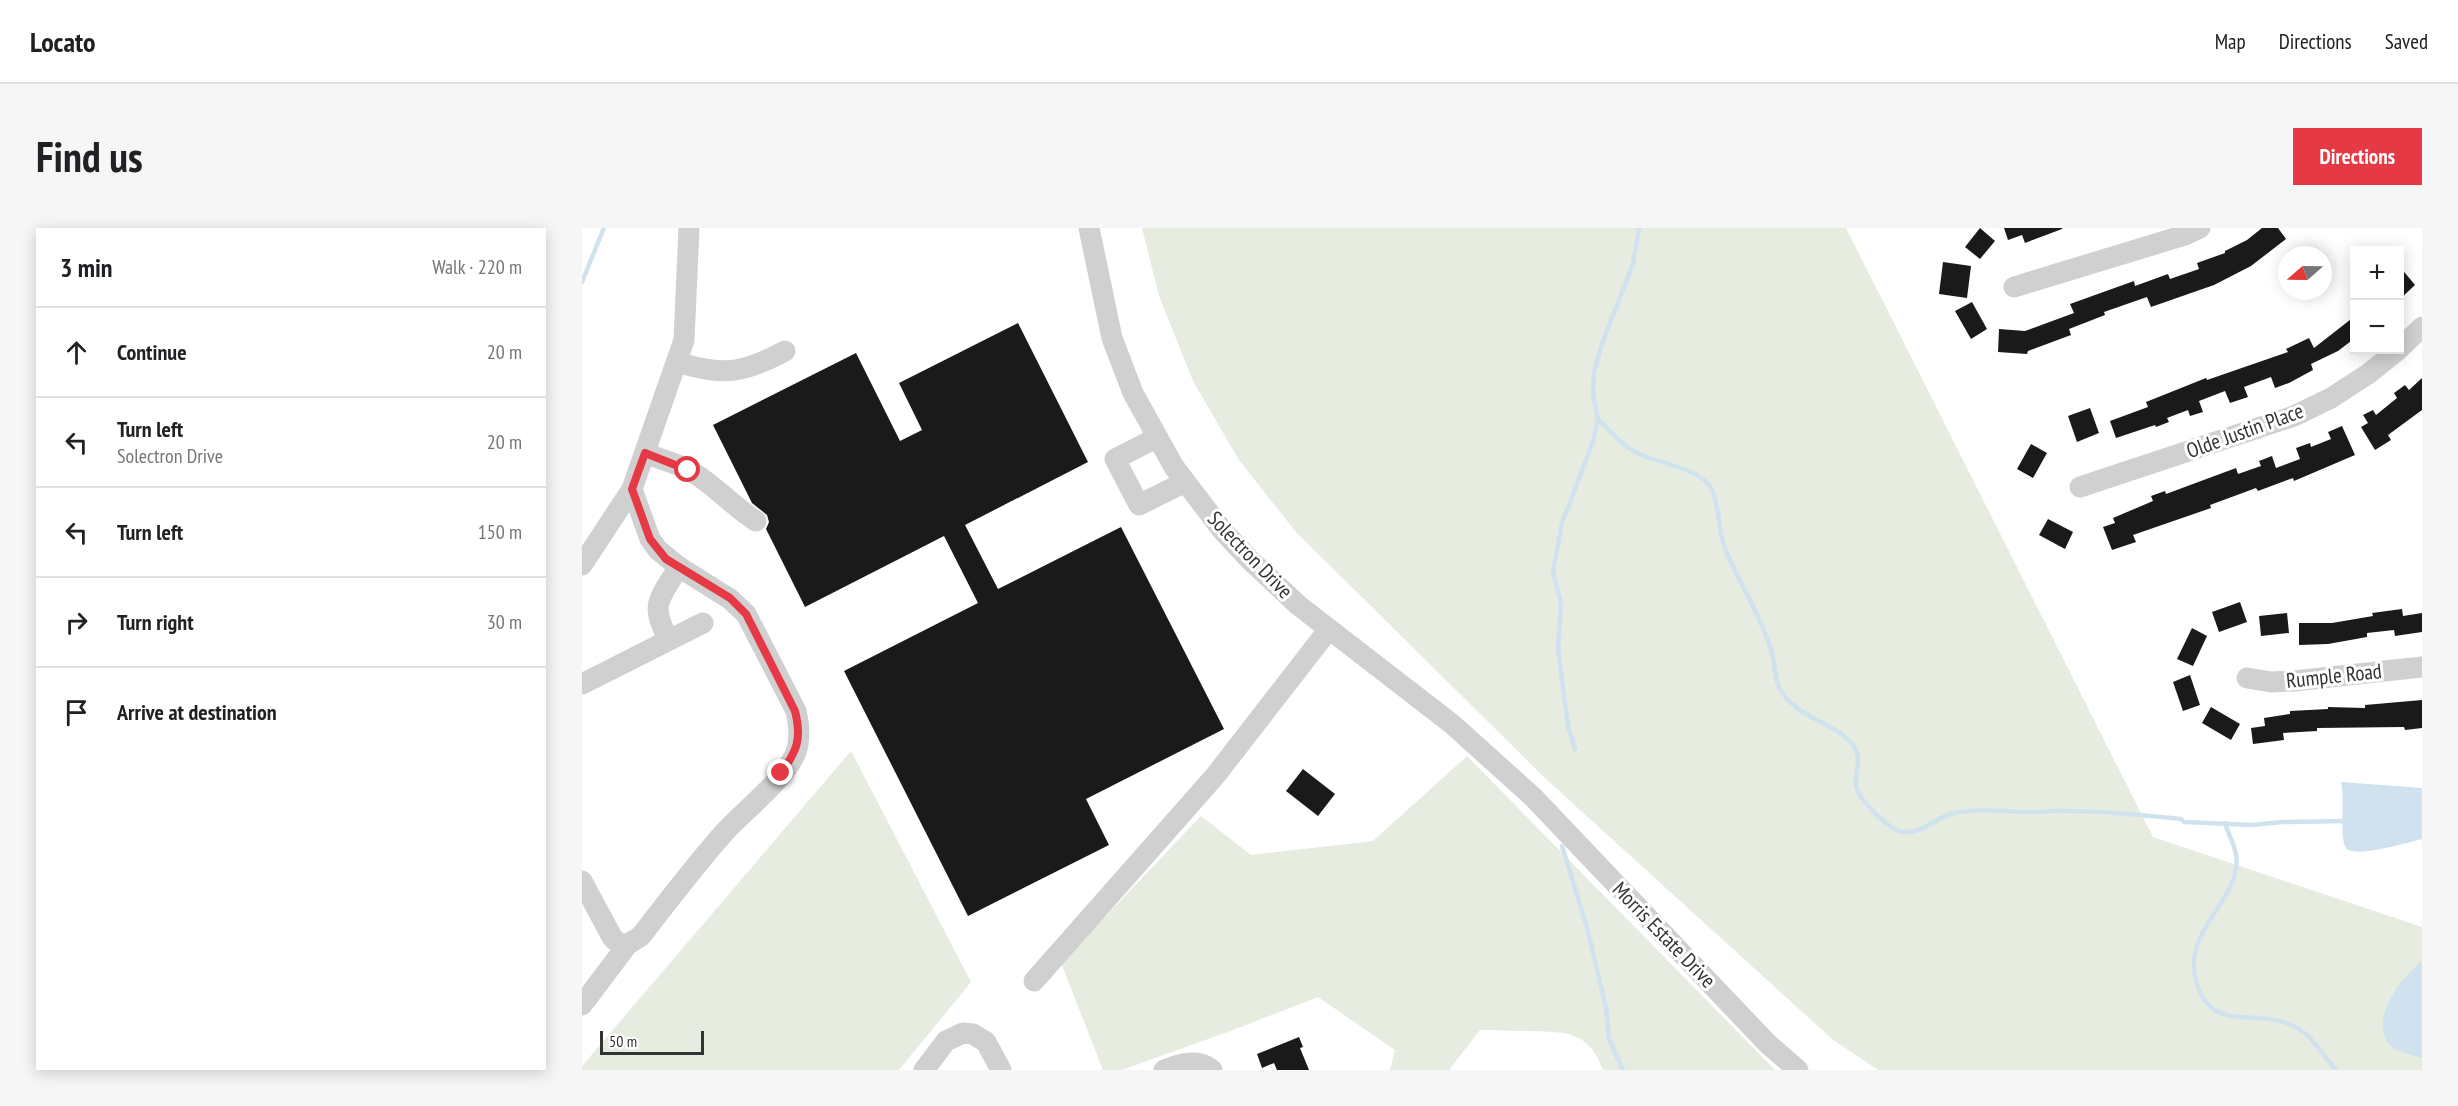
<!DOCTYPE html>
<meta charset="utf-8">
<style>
:root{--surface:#fff;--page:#f6f6f6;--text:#202124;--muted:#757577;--line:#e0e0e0;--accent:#e63946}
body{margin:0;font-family:"PT Sans Narrow",sans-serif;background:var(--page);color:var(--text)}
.controls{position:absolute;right:18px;top:18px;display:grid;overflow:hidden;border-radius:0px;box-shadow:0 3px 15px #0003}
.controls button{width:54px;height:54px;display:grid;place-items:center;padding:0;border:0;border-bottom:2px solid var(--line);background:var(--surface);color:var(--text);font:30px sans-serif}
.compass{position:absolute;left:1696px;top:18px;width:54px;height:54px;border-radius:50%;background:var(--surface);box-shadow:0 3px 15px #0003;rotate:250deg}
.scale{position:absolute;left:18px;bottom:15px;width:104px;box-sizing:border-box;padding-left:6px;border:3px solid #333;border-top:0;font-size:16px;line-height:21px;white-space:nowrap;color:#333;-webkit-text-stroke:4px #fff;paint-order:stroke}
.stop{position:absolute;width:18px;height:18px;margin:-14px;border:4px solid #e63946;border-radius:50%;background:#fff}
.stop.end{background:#e63946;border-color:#fff;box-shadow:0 2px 6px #0008}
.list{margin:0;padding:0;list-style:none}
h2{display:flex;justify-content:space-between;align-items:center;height:78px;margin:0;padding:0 24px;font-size:26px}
h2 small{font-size:20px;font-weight:400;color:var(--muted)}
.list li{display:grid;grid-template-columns:39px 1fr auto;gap:18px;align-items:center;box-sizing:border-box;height:90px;padding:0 24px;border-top:2px solid var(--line)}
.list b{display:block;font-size:22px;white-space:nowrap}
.list p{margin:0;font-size:20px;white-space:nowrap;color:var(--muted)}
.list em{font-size:20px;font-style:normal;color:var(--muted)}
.icon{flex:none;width:33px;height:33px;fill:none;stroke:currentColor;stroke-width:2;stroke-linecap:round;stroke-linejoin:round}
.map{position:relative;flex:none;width:1840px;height:842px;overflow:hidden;border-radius:0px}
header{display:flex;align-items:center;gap:36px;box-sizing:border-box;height:84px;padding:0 30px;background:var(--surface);border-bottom:2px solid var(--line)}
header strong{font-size:28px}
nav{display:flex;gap:33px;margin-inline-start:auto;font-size:21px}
.intro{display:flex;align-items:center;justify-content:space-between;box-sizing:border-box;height:144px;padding:0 36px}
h1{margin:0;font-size:42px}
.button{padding:15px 27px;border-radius:0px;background:var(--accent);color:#fff;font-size:21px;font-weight:700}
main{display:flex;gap:36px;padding:0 36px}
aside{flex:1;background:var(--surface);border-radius:0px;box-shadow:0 3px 15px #0003}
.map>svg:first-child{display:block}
.green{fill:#e6ecdf}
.water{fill:#cfe2ee}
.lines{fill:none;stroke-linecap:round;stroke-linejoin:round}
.stream{stroke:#cfe2ee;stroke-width:4.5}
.building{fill:#1a1a1a}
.minor{stroke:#d0d0d0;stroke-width:21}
.route{stroke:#e63946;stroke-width:8}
.labels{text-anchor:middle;stroke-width:6;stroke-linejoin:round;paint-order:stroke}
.street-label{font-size:21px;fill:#333;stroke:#fff}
</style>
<header>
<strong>Locato</strong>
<nav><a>Map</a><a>Directions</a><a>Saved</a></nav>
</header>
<div class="intro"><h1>Find us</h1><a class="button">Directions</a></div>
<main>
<aside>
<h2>3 min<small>Walk · 220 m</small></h2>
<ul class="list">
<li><svg class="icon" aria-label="ahead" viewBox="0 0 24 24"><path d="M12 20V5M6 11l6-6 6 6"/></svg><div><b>Continue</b></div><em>20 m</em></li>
<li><svg class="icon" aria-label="left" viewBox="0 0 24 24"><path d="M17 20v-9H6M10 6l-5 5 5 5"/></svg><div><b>Turn left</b><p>Solectron Drive</p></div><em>20 m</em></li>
<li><svg class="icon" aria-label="left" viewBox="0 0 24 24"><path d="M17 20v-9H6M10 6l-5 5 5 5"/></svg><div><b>Turn left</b></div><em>150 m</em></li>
<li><svg class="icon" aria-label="right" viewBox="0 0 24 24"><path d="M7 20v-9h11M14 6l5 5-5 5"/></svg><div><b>Turn right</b></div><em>30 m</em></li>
<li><svg class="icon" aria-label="arrive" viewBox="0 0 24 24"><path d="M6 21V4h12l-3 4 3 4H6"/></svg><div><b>Arrive at destination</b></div></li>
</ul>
</aside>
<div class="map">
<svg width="1840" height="842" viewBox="0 0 1840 842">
<rect width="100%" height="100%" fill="#fff"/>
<g class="green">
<polygon points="560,0 1264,0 1571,609 1840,699 1840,842 1296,842 1250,811 965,552 714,304 657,232 611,153 577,68"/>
<polygon points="269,523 389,754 317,842 0,842 0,838"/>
<path d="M 885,528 L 1193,842 L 1021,842 C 1007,804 986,804 950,803 C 933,803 916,802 898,802 L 867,842 L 808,842 L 813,822 L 736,769 L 651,802 L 540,842 L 521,842 L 479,735 L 619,588 L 669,627 L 791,613 Z"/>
</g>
<g class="water">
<path d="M 1759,554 L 1840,560 L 1840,611 C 1828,614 1770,631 1764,620 C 1757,609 1763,571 1759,554 Z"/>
<path d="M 1840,733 L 1840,830 C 1832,827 1815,824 1809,818 C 1785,793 1820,748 1840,733 Z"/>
</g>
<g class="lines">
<g class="stream">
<polyline points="0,54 22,0"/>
<path d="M 1016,191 C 1028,203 1038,216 1053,224 C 1073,235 1119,240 1129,260 C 1137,276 1136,297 1141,314 C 1150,343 1168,368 1179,396 C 1184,407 1189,419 1191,430 C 1193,440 1193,452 1198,461 C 1214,491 1257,495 1272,519 C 1281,532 1272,545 1274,558 C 1276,571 1305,599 1317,603 C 1339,609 1353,589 1372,585 C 1394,581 1418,583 1440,584 C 1455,585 1470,582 1485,583 C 1523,583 1561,587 1599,591 L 1602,594 L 1670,597 L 1701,594 L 1766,593"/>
<polyline points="993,521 986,498 980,452 976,420 979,376 971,344 980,295 1011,214 1016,191 1011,166 1012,144 1021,113 1051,36 1057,0"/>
<path d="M 1643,595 C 1646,605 1652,616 1654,626 C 1659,657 1631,682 1619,708 C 1612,722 1610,738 1614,753 C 1628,804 1669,782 1705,795 C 1728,803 1739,825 1754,842"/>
<polyline points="980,618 1005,699 1024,780 1027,811 1041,842"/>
</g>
</g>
<g class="building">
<polygon points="1398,0 1413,13 1398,31 1383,19"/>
<polygon points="1422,0 1480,0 1480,1 1443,15 1440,7 1426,12"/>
<polygon points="1680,0 1696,0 1704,11 1669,38 1632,57 1569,79 1565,69 1522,84 1523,87 1487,101 1489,107 1446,123 1445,126 1416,124 1417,101 1443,103 1492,85 1488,76 1552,53 1553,58 1586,46 1588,51 1617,41 1615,35 1643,25 1643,23 1665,12"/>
<polygon points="1361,34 1389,38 1385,70 1357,66"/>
<polygon points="1818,39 1833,57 1818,71"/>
<polygon points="1390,74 1405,101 1389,111 1373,83"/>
<polygon points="1773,88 1773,110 1756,123 1729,136 1731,142 1707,155 1693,160 1689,149 1662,159 1666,169 1648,175 1643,163 1617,173 1621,184 1608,188 1606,182 1585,190 1587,194 1574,199 1573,197 1534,210 1528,193 1566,179 1564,174 1624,150 1625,152 1706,124 1704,121 1727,110 1732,120"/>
<polygon points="436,95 506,234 383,297 416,361 539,299 642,501 504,571 527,617 386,688 262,443 396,375 362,308 223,379 184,301 187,294 185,287 170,275 131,197 274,125 318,213 340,202 317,155"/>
<polygon points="1840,150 1840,182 1806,207 1809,212 1793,222 1779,199 1786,195 1781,187 1791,182 1794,187 1815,170 1812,165 1823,157 1827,162"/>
<polygon points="1508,180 1517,205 1495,214 1486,188"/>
<polygon points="1760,198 1773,227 1712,253 1711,250 1676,263 1674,260 1628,277 1629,280 1551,307 1554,314 1530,322 1521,299 1533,295 1531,290 1571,273 1569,268 1583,263 1584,266 1654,240 1656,246 1679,238 1677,233 1690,228 1694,240 1718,231 1714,220 1728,215 1729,219 1749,211 1746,204"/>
<polygon points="1449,216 1465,225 1451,250 1435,241"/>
<polygon points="1466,291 1491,304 1483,321 1457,307"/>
<polygon points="1658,374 1665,394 1637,404 1630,384"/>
<polygon points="1820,381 1821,388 1840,385 1840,404 1813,408 1812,402 1785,405 1785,409 1746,416 1717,417 1717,395 1750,395 1791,388 1790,385"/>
<polygon points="1705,385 1707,405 1679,408 1677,388"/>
<polygon points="1610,400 1625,408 1611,438 1595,431"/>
<polygon points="1608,447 1618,477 1601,483 1591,454"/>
<polygon points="1840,472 1840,500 1823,502 1822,499 1735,500 1735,503 1701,505 1702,512 1671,516 1669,500 1683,498 1682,490 1708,486 1708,483 1746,481 1746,479 1783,480 1783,477"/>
<polygon points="1629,479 1658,496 1649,512 1620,495"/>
<polygon points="721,541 753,566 736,588 704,563"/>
<polygon points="717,809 721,819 718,820 727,842 695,842 692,835 680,840 675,826"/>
</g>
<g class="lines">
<g class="minor">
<polyline points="507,0 530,110 551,165 592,239 641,303 667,331 716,377 870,496 951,569 1185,815 1216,842"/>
<polyline points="1432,59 1603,7 1618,0"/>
<polyline points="1818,120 1840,99"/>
<path d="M 95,134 C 140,148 160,146 203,123"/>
<polyline points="574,210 533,231 557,277 603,254"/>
<path d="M 63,225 C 77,231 94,235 107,242 C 132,256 150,278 174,293"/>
<polyline points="1498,259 1712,188 1749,170 1786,146 1816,122"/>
<polyline points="0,337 50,261 102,112 107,0"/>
<path d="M 87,412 C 67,377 77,371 97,339"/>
<polyline points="1665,450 1689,454 1712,453 1840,439"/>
<polyline points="0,456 121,395"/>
<path d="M 0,653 L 30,709 L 37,716 L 46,716 L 59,708 C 85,674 112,639 140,607 C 159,585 204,551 214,524 C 219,510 217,496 214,483 L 164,386 L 148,371 L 97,339 L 76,322 L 68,311 L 50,261"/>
<polyline points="452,753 633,548 747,401"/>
<polyline points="0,777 46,716"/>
<polyline points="342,842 364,813 381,805 391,806 404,814 419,842"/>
<path d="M 582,842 C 598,836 616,830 630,842"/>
</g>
</g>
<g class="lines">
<path class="route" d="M 106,242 L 63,225 L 50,261 L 68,311 L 84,331 L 148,370 L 164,386 L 213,483 C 220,511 215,523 199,545"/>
</g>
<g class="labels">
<g class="street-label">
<text transform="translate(1663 203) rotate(-20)" y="7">Olde Justin Place</text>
<text transform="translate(668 327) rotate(46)" y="7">Solectron Drive</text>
<text transform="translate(1752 448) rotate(-6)" y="7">Rumple Road</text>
<text transform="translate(1082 707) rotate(46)" y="7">Morris Estate Drive</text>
</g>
</g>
</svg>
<div class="controls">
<button>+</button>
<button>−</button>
</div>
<svg class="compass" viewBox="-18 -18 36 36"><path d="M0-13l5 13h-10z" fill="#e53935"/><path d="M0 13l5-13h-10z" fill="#757577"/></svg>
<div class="scale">50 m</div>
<div class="stop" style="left:106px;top:242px"></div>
<div class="stop end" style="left:199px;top:545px"></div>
</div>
</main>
